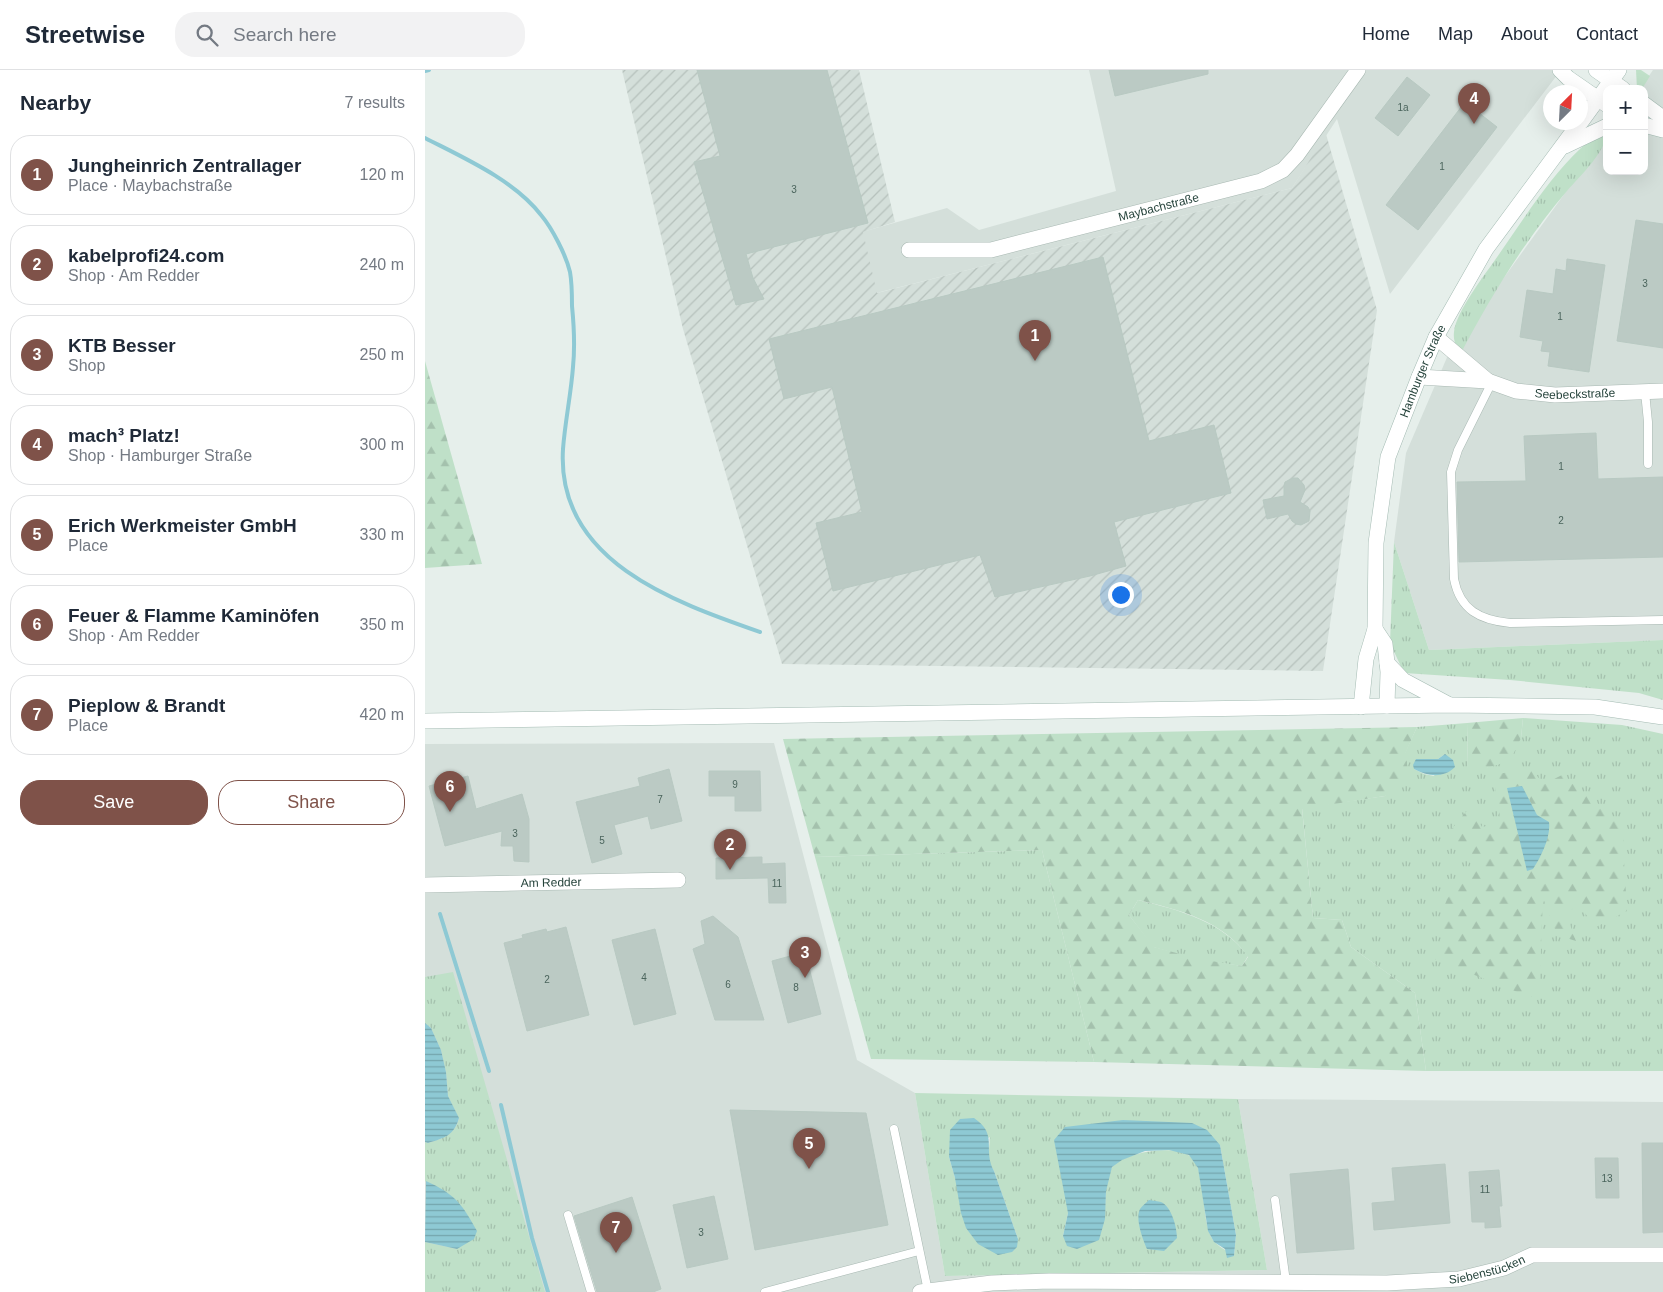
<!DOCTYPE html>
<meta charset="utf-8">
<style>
:root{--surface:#fff;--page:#f2f2f3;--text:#1f2937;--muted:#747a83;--line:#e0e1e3;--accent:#7f5249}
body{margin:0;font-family:Arial,sans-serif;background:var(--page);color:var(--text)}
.controls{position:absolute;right:15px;top:15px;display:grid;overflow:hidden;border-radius:10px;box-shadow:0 5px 20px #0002}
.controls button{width:45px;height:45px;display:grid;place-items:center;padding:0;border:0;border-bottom:1px solid var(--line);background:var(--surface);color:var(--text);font:25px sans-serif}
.compass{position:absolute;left:1118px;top:15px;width:45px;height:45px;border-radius:50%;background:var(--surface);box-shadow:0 5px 20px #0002;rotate:24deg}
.you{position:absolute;left:695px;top:524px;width:18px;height:18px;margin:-12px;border:4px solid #fff;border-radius:50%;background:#1a73e8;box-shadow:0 0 0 8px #1a73e833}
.badge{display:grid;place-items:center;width:32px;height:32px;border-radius:50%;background:var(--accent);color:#fff;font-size:16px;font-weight:700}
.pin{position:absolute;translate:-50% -41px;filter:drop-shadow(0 1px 2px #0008)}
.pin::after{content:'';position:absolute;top:26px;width:18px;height:15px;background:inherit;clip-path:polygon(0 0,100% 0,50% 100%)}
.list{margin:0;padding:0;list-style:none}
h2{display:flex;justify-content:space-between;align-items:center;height:65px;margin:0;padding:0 20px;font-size:21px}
h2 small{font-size:16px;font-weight:400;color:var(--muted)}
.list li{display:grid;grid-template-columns:32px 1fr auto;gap:15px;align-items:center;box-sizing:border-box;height:80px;margin:0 10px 10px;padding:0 10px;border:1px solid var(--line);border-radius:20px}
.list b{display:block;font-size:19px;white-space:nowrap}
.list p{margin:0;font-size:16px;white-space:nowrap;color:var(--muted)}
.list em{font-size:16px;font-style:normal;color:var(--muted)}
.actions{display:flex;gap:10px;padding:15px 20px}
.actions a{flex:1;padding:11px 0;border:1px solid var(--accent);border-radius:20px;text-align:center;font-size:18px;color:var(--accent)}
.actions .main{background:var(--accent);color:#fff}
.icon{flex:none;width:28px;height:28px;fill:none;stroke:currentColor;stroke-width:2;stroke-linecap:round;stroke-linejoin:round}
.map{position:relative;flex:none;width:1238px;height:1222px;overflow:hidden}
header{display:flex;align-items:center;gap:30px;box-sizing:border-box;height:70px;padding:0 25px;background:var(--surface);border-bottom:1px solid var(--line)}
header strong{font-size:24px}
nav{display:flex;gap:28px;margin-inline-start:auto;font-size:18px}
.search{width:350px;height:45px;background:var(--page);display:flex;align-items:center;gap:12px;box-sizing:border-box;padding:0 18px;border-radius:20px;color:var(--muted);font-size:19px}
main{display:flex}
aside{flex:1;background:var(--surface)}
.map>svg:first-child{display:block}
.built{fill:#d4dfda}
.industrial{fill:url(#industrial-furrows)}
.grass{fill:url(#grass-tufts);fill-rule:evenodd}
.forest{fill:url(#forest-firs);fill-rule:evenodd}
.water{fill:url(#water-rules)}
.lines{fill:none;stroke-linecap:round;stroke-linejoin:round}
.stream{stroke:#8ec9d4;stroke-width:4}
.building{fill:#bbcac4;stroke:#b8c9c2}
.lane-casing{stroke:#a8b8b2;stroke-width:9}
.street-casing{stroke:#a8b8b2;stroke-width:16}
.secondary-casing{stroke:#a4bbb3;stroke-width:16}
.lane{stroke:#fff;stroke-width:8}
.street{stroke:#fff;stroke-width:15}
.secondary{stroke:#fff;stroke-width:15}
.labels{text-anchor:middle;stroke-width:4;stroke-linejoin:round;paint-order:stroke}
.number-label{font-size:10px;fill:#4a645c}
.street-label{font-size:12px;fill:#24423a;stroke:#f7fbf9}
</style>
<header>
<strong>Streetwise</strong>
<div class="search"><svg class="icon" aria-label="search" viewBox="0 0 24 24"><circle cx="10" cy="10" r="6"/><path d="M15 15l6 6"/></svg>Search here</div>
<nav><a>Home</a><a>Map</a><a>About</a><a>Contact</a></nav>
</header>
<main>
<aside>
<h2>Nearby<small>7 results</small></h2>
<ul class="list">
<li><span class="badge">1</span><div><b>Jungheinrich Zentrallager</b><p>Place · Maybachstraße</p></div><em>120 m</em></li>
<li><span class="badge">2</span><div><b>kabelprofi24.com</b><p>Shop · Am Redder</p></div><em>240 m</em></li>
<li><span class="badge">3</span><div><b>KTB Besser</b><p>Shop</p></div><em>250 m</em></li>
<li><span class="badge">4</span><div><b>mach³ Platz!</b><p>Shop · Hamburger Straße</p></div><em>300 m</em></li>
<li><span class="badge">5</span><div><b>Erich Werkmeister GmbH</b><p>Place</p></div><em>330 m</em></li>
<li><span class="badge">6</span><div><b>Feuer &amp; Flamme Kaminöfen</b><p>Shop · Am Redder</p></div><em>350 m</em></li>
<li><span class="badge">7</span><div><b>Pieplow &amp; Brandt</b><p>Place</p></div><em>420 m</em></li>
</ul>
<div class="actions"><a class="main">Save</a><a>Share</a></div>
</aside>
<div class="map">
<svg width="1238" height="1222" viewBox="0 0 1238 1222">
<defs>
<pattern id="industrial-furrows" width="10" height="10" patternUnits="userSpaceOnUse" patternTransform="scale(1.25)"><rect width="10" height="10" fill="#d4dfda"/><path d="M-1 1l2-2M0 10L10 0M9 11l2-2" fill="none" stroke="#b6c1bc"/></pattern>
<pattern id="grass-tufts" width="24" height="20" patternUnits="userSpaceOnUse" patternTransform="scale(1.25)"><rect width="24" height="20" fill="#bfe0c8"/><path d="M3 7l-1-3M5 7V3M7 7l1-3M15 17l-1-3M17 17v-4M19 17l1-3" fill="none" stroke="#a4c1ad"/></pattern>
<pattern id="forest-firs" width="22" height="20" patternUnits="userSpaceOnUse" patternTransform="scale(1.25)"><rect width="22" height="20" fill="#bfe0c8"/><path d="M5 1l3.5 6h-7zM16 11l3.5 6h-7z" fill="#a4c1ad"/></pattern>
<pattern id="water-rules" width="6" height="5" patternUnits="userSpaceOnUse" patternTransform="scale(1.25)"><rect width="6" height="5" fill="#8ec9d4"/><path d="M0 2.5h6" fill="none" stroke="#74a5ad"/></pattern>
</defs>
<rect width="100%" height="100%" fill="#e6efeb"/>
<g class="built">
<polygon points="664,0 1136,0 965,224 912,49 867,118 451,223 437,162 522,138 554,160 691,121"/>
<polygon points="1228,0 1238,0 1238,570 1004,580 969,472 981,383 1023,285 1182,65 1182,101 1219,101 1219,19 1215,19"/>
<polygon points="349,673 432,990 490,1023 520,1206 842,1200 813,1029 1238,1032 1238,1222 0,1222 0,674"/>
</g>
<polygon class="industrial" points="197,0 434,0 470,152 438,162 452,223 867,118 901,64 952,240 898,601 357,594 258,259"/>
<g class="grass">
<polygon points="1211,0 1216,0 1225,6 1217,19 1212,19"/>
<path d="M 1182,61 C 1182,81 1155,106 1142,121 C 1100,170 1066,226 1036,283 C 1031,277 1028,271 1029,262 C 1031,242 1058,207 1070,190 C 1097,152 1122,110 1156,78 C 1164,71 1173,67 1182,61 Z"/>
<polygon points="969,472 1004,580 1238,570 1238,630 1214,623 1085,610 979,603 965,573"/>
<path d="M 1098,648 L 1197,655 L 1238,664 L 1238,1001 L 1001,1001 L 990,923 L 926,877 L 917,850 L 888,848 L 877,738 L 960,726 L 992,657 L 1042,653 L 1043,698 L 1062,698 L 1096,668 ZM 1020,684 L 1009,706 L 999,704 L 989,699 L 998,689 L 1013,689 Z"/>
<polygon points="617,780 669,992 446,989 390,787"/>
<path d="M 713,830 C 754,840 797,851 823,886 L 817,896 L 774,890 L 728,877 L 704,845 Z"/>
<path d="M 28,902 L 120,1222 L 0,1222 L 0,1172 L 32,1179 L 1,1111 L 0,1112 L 0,1072 L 3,1073 C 19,1068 29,1065 34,1049 L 23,1026 L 21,1002 L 16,980 L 6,958 L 0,953 L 0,907 Z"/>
<path d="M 490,1023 L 813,1029 L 842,1200 L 520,1206 ZM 698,1050 L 795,1075 L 811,1165 L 809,1186 C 803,1181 792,1176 788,1170 C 774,1149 784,1101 765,1086 C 749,1074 701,1082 688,1096 C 680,1106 680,1137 680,1149 L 638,1166 L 643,1143 ZM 565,1067 L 563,1091 L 569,1101 L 593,1169 L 530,1108 L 524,1087 Z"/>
</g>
<g class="forest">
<polygon points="0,291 57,494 0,498"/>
<polygon points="1098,648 1096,668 1085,691 1062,698 1043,698 1042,653"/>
<path d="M 992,657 L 980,684 L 985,710 L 960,726 L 877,739 L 888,848 L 917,850 L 926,877 L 990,923 L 1001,1001 L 669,992 L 617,780 L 390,787 L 358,669 ZM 713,830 C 752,839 800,851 823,887 L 817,896 L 774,889 L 729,877 L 704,845 Z"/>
<path d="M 1105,698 L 1119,714 L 1137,705 L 1200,756 L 1198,774 L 1202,841 L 1171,857 L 1155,837 L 1140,841 L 1151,871 L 1132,865 L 1118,828 L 1114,927 L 1102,926 L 1007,888 L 1019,864 L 1013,853 L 1022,829 L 1047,795 L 1020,767 L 1045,737 L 1057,757 L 1076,753 L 1068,705 ZM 1097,716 L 1112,745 L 1082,718 Z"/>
</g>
<g class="water">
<path d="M 1020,684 L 1028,690 L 1030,697 C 1018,709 1002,706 989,699 L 988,695 L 991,689 L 1013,689 Z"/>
<path d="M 1097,716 L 1112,745 L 1124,752 C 1126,767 1116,787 1108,799 L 1102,801 L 1082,718 Z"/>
<path d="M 0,953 L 6,958 L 16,980 L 21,1002 L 23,1026 L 34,1048 C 29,1066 19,1068 3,1073 L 0,1072 Z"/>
<path d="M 549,1048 C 574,1065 557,1079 569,1101 L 593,1169 L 592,1177 L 587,1182 L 573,1185 L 553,1174 L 541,1158 L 536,1143 L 530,1108 L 524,1087 L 525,1060 L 535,1049 Z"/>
<polygon points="698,1050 767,1053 782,1060 795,1075 811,1165 809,1186 802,1188 800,1179 789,1172 783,1161 773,1098 764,1085 744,1080 720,1081 697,1090 687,1097 681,1121 680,1149 674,1170 652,1179 642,1176 638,1166 643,1143 629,1070 640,1057"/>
<path d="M 1,1111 C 30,1124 37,1134 52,1161 L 49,1169 L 32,1179 L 0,1172 Z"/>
<path d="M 724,1130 C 728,1131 733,1131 736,1132 C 747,1137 752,1158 752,1168 L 739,1181 L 722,1179 C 718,1170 710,1149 715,1139 C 717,1136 721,1133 724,1130 Z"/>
</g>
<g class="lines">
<g class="stream">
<polyline points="0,1 4,0"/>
<path d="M 0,68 C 39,88 89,110 116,145 C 127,158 141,185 145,202 C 147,213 147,225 147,236 C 149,256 150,277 148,297 C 146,324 140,352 138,379 C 131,491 249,532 335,562"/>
<polyline points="15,844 64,1001"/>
<polyline points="76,1035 107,1168 123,1222"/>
</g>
</g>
<g class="building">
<polygon points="272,0 402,0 443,153 321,184 328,208 339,229 311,235 269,92 295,86"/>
<polygon points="684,0 783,0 783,4 690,26"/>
<polygon points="982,7 1005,25 973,66 950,48"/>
<polygon points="1040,32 1072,57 993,160 961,135"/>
<polygon points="1211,150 1238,154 1238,278 1192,271"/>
<polygon points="678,187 724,371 789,355 806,423 689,452 701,496 665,506 570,527 555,485 408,521 391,453 437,442 407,317 359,329 344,269"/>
<polygon points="1142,189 1180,195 1164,302 1123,296 1125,282 1116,281 1118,271 1095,267 1102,220 1128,224 1131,199 1141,201"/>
<polygon points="1171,363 1173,409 1238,407 1238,487 1034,492 1032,412 1101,411 1099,366"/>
<polygon points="868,408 873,408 879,415 880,420 875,432 883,437 885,441 884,451 876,455 871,454 867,451 863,444 842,449 838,430 859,426 859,416 860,412"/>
<polygon points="244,699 257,751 226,759 223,746 189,755 197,784 167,793 151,732 215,716 213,708"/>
<polygon points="284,701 335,701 336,741 310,741 310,726 284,726"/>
<polygon points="43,706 51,739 97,724 104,749 104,792 89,791 88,776 76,776 77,761 20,776 4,716"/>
<polygon points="337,787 337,794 360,793 361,833 344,833 343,808 291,809 291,788"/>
<polygon points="288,846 313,867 339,950 290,950 268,879 280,874 276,851"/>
<polygon points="141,857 164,945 102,961 79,873 98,868 97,865 121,859 122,862"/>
<polygon points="230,859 251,944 209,955 187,870"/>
<polygon points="380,882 396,944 363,953 347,891"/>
<polygon points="305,1040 441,1043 463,1155 330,1180"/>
<polygon points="1217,1073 1238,1073 1238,1162 1218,1163"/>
<polygon points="1170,1088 1193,1088 1194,1128 1171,1128"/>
<polygon points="1020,1094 1025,1153 949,1160 947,1133 970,1131 967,1098"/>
<polygon points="923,1099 929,1179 872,1183 865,1104"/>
<polygon points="1074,1100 1077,1136 1074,1136 1076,1157 1060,1158 1060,1152 1047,1152 1044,1102"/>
<polygon points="289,1126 303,1189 262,1198 248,1135"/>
<polygon points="207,1127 236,1219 228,1222 172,1222 149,1146"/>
</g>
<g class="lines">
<g class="lane-casing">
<g id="lane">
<path d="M 1067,312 L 1033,380 L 1026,402 L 1029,509 C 1035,540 1055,550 1085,553 L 1238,550"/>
<polyline points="1220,322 1223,352 1223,394"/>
<polyline points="469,1059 503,1221"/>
<polyline points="850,1130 861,1212"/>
<polyline points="143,1145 166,1222"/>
<polyline points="340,1222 494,1181"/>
</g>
</g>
<g class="street-casing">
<g id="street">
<path id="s1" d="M 484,180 L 566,180 L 836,111 L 858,100 L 872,85 L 933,0"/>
<polyline points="1011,267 1063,311"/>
<path id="s2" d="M 994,307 L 1063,311 L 1091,321 L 1130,325 L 1238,321"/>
<path id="s3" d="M 0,815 L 253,810"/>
<path id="s4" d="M 495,1222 L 567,1213 L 624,1211 L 962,1213 L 1034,1209 L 1079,1198 L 1107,1185 L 1238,1185"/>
</g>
</g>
<g class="secondary-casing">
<g id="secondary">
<polyline points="1135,0 1143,8 1182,35"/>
<polyline points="1171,0 1198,19"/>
<polyline points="1219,34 1238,48"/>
<polyline points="1156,52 1194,0"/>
<polyline points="1219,55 1238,60"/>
<polyline points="1140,76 1182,56"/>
<polyline points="950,559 960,574 963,602 962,636"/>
<polyline points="962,593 978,610 1023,634"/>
<path id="s5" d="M 936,637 L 941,589 L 950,559 L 951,473 L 963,387 L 994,307 L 1011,267 L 1061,179 L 1155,52"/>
<polyline points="0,651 1025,635 1170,637 1238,647"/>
</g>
</g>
<use href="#lane" class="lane"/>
<use href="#street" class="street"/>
<use href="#secondary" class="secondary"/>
</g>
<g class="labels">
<g class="number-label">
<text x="978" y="41">1a</text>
<text x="1017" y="100">1</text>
<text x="369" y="123">3</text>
<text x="1220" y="217">3</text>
<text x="1135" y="250">1</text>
<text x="1136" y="400">1</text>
<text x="1136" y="454">2</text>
<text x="310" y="718">9</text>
<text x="235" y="733">7</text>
<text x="90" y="767">3</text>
<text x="177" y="774">5</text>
<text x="352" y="817">11</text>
<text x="219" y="911">4</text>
<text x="122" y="913">2</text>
<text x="303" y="918">6</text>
<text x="371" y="921">8</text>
<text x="1182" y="1112">13</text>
<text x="1060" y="1123">11</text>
<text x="276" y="1166">3</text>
</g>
<g class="street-label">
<text dy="4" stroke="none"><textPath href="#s1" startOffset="255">Maybachstraße</textPath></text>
<text dy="4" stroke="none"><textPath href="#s5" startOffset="345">Hamburger Straße</textPath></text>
<text dy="4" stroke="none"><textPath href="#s2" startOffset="158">Seebeckstraße</textPath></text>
<text dy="4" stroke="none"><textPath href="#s3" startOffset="126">Am Redder</textPath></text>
<text dy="4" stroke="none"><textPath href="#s4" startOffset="569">Siebenstücken</textPath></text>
</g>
</g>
</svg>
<div class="controls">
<button>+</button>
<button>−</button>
</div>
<svg class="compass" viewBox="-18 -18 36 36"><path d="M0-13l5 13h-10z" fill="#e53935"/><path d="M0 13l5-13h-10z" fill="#747a83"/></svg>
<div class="you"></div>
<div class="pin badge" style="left:610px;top:291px">1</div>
<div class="pin badge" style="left:305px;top:800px">2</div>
<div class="pin badge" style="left:380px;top:908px">3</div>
<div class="pin badge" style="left:1049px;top:54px">4</div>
<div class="pin badge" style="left:384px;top:1099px">5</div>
<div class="pin badge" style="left:25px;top:742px">6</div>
<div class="pin badge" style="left:191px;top:1183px">7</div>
</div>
</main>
